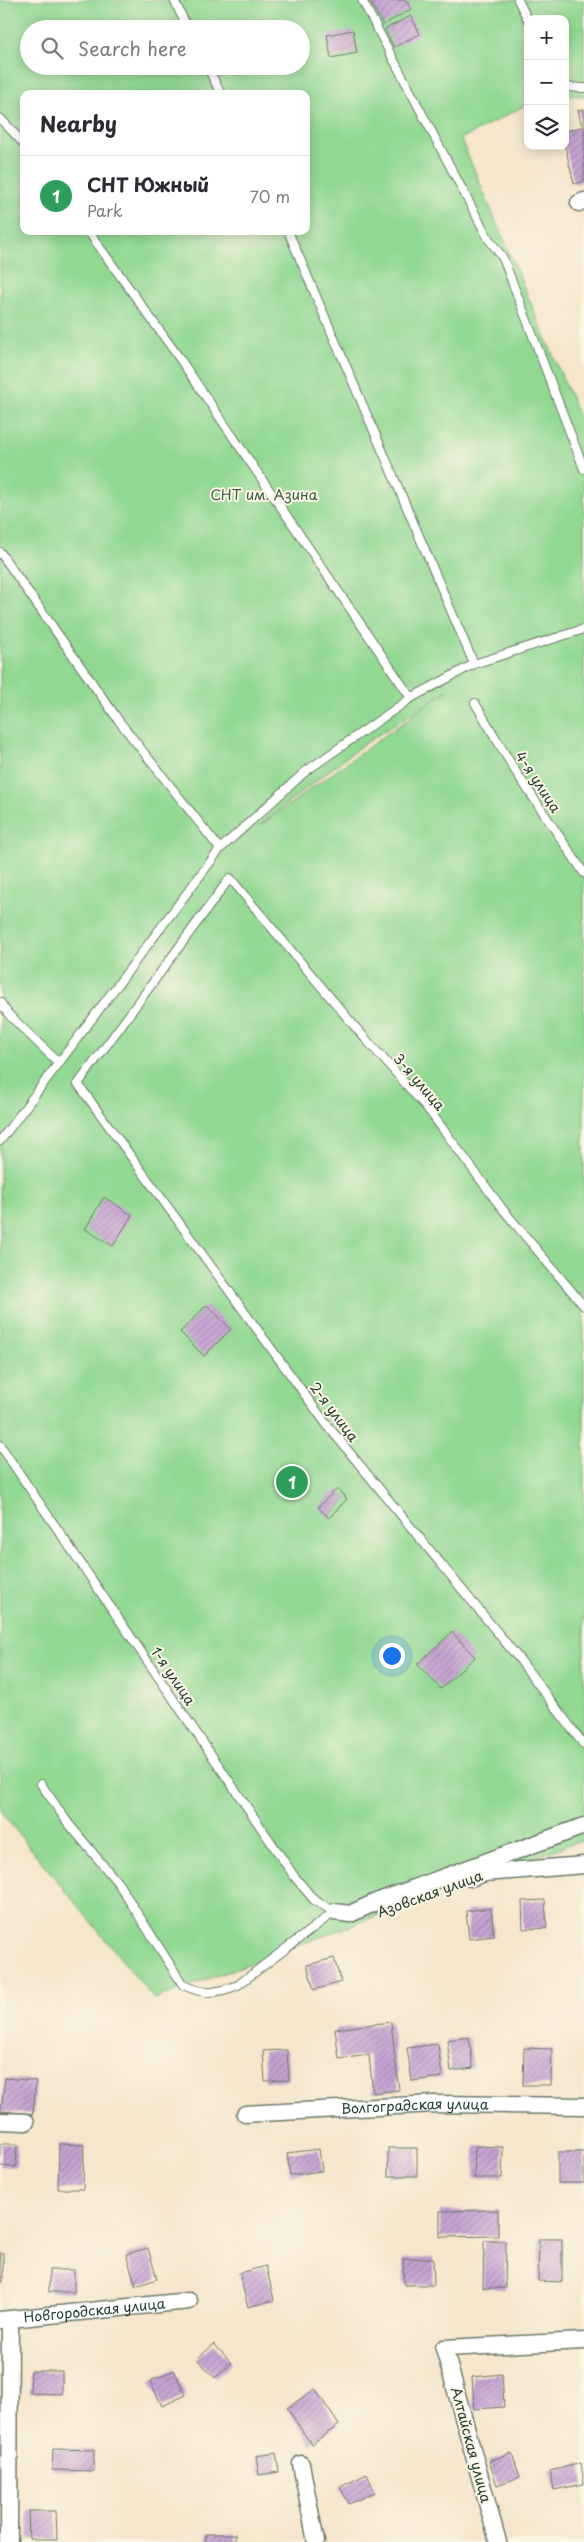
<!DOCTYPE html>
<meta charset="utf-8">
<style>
:root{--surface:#fff;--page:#f7f7f7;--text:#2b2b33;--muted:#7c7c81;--line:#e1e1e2;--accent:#2563eb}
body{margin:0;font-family:"Playpen Sans",sans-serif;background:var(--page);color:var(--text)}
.controls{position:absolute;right:15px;top:15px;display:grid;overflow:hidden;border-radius:10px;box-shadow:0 2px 12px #0003}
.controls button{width:45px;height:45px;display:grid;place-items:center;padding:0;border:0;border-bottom:1px solid var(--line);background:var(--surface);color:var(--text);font:25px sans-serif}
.you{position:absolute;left:391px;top:1655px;width:18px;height:18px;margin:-12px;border:4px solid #fff;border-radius:50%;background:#1a73e8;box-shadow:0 0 0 8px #1a73e833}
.badge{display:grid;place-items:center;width:32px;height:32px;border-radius:50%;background:var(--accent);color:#fff;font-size:16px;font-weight:700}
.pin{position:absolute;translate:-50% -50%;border:2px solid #fff;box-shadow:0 1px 5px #0006}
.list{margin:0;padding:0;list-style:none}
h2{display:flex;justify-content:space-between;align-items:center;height:65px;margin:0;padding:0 20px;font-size:21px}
h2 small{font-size:16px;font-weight:400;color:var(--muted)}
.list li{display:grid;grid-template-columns:32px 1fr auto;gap:15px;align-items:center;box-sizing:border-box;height:80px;padding:0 20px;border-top:1px solid var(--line)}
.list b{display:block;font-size:19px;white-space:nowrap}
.list p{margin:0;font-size:16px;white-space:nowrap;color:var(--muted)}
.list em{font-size:16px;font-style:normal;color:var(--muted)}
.icon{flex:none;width:28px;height:28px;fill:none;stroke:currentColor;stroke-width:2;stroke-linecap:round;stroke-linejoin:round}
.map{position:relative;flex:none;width:584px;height:2542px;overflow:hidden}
.search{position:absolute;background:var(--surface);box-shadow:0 2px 12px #0003;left:20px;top:20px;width:290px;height:55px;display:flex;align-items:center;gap:12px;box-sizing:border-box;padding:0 18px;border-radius:28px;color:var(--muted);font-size:19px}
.panel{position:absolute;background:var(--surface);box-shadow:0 2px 12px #0003;left:20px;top:90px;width:290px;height:145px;border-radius:10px}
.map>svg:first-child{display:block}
.garden{fill:#91d893;stroke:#588a64;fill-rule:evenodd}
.building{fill:url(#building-hatch)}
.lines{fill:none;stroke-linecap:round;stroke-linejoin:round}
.service-casing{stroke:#6a7869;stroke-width:10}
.minor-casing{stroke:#6a7869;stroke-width:19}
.service{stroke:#fff;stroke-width:8}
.minor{stroke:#fff;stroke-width:16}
.labels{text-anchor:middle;stroke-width:4;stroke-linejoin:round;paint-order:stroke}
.park-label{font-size:14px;fill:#365c47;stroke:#fcf5e5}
.street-label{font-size:14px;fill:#1f3d34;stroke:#fcf5e5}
</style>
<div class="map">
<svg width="584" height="2542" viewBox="0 0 584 2542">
<defs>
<pattern id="building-hatch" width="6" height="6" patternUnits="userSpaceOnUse" patternTransform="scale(1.25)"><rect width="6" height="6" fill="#c6a3d3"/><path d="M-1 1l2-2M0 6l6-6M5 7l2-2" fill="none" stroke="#a086ac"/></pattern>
</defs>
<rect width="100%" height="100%" fill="#fcf5e5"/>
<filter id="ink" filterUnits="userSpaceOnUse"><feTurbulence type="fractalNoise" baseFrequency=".02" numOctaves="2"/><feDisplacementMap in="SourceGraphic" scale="10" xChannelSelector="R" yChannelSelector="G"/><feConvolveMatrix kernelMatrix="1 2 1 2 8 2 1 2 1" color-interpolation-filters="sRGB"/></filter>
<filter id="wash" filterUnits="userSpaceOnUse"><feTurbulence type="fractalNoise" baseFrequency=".0096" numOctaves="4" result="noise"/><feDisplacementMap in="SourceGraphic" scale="20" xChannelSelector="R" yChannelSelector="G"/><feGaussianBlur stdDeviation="1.12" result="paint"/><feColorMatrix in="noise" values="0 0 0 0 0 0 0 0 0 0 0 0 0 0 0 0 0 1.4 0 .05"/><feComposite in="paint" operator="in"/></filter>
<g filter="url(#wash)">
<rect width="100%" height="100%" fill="#f5e6cc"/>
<path class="garden" d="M 0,0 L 584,0 L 584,96 L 565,95 L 565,19 L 528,19 L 528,104 L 461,139 L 584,428 L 584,1839 L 154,1999 L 0,1811 ZM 29,29 L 301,29 L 301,66 L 29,66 ZM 24,94 L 306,94 L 306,231 L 24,231 ZM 448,690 L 258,827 L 257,827 L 361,746 Z"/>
<g id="blocks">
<g class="building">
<polygon points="372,0 406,0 411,9 383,25 370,1"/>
<polygon points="411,16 420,34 394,47 385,29"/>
<polygon points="353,30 357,53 331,58 327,35"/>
<polygon points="584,109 584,181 574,184 565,146 565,131 582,127 578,110"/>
<polygon points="104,1197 132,1215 113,1246 85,1229"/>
<polygon points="207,1305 231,1329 204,1356 180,1332"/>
<polygon points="337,1489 347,1499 329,1518 318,1507"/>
<polygon points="452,1632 475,1657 441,1689 417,1664"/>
<polygon points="545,1900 547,1928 523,1929 522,1901"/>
<polygon points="491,1908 494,1936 469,1939 466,1911"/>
<polygon points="334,1958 341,1982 314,1990 307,1965"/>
<polygon points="391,2022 399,2090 373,2093 369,2055 339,2059 335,2029"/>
<polygon points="469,2037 473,2068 451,2071 447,2040"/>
<polygon points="438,2044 442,2077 412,2081 407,2048"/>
<polygon points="524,2048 552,2049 551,2085 523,2085"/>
<polygon points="287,2050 289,2080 265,2081 263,2051"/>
<polygon points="5,2078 36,2081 33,2114 1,2111"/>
<polygon points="0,2144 17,2144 16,2167 0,2166"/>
<polygon points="59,2144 84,2145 83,2189 58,2189"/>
<polygon points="475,2146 503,2147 502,2178 474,2178"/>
<rect x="388" y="2148" width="29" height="28"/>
<polygon points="319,2149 322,2171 290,2175 287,2153"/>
<rect x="558" y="2152" width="26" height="31"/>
<polygon points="498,2210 498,2236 440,2237 440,2211"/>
<polygon points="539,2239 562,2239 562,2282 538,2281"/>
<polygon points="484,2241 506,2241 505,2288 483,2288"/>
<polygon points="148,2248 157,2279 136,2286 126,2254"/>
<rect x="0" y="2253" width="3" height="29"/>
<polygon points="433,2258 434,2285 404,2285 403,2259"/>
<polygon points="266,2266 274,2300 248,2307 239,2273"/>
<rect x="49" y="2270" width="25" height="22"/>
<polygon points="214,2344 232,2363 215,2378 197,2359"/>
<polygon points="174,2370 186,2395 162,2406 150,2381"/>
<polygon points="31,2371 62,2371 62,2394 30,2393"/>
<polygon points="502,2374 504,2407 474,2409 472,2377"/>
<polygon points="315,2389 339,2425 311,2444 287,2408"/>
<polygon points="53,2449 94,2450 94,2471 52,2470"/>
<polygon points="276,2453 279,2472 259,2475 256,2456"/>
<polygon points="512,2453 520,2477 497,2485 489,2461"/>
<polygon points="581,2463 584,2484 554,2490 550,2471"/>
<polygon points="367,2474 375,2492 349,2504 340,2487"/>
<polygon points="28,2511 56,2511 57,2539 29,2539"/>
<rect x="206" y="2534" width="29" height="8"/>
</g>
</g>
</g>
<g filter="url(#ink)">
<use href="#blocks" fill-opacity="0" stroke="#6a7869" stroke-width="1"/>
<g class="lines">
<g class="service-casing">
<g id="service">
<polyline points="174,0 188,29"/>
<polyline points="362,0 488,238 503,258 584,469"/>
<polyline points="518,0 528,20"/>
<polyline points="207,66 221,94"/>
<polyline points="565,87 584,88"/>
<polyline points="0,118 24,144"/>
<polyline points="88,231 180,359 411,698"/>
<polyline points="288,231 474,664"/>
<polyline points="0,552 119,721 220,849"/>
<polyline points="475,703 514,769 584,873"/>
<polyline points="0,1002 9,1015 59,1063"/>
<polyline points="0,1141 220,849 306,771 411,698 474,664 584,629"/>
<polyline points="584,1306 501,1207 428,1109 356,1028 230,878 78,1084 327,1425 520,1660 584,1745"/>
<path d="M 0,1445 L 294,1876 L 314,1900 L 334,1912 L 238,1985 C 215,1994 205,1995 183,1985 L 118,1883 L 68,1823 L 41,1784"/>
</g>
</g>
<g class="minor-casing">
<g id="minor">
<polyline points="579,203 584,201"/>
<polyline points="470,1878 485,1873 584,1865"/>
<polyline points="334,1912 350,1914 376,1902 584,1826"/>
<path id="s1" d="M 245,2114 L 434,2104 L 584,2106"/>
<polyline points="0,2121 26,2122"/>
<path id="s2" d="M 0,2320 L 189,2301"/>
<polyline points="301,2464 316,2542"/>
<polyline points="9,2542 10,2320"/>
<polyline points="498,2542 444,2348 584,2341"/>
</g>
</g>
<use href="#service" class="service"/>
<use href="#minor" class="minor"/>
</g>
</g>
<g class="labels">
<g class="park-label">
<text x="264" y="500">СНТ им. Азина</text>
</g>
<g class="street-label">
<text transform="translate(538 782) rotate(57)" y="5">4-я улица</text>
<text transform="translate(419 1082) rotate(49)" y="5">3-я улица</text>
<text transform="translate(334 1412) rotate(53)" y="5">2-я улица</text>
<text transform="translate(173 1676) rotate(56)" y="5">1-я улица</text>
<text transform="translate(430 1894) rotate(-20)" y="5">Азовская улица</text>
<text dy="5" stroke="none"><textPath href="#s1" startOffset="170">Волгоградская улица</textPath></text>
<text dy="5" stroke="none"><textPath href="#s2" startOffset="95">Новгородская улица</textPath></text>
<text transform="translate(471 2445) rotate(75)" y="5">Алтайская улица</text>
</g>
</g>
</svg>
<div class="controls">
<button>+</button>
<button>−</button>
<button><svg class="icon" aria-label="layers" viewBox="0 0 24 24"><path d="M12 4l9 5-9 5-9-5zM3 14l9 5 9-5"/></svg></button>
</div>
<div class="you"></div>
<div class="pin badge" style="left:292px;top:1482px;background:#2e9e5b">1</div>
<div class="search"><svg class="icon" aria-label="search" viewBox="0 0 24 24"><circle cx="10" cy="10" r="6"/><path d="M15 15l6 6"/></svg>Search here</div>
<section class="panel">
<h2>Nearby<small></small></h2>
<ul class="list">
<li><span class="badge" style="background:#2e9e5b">1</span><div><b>СНТ Южный</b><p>Park</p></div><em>70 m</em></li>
</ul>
</section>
</div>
